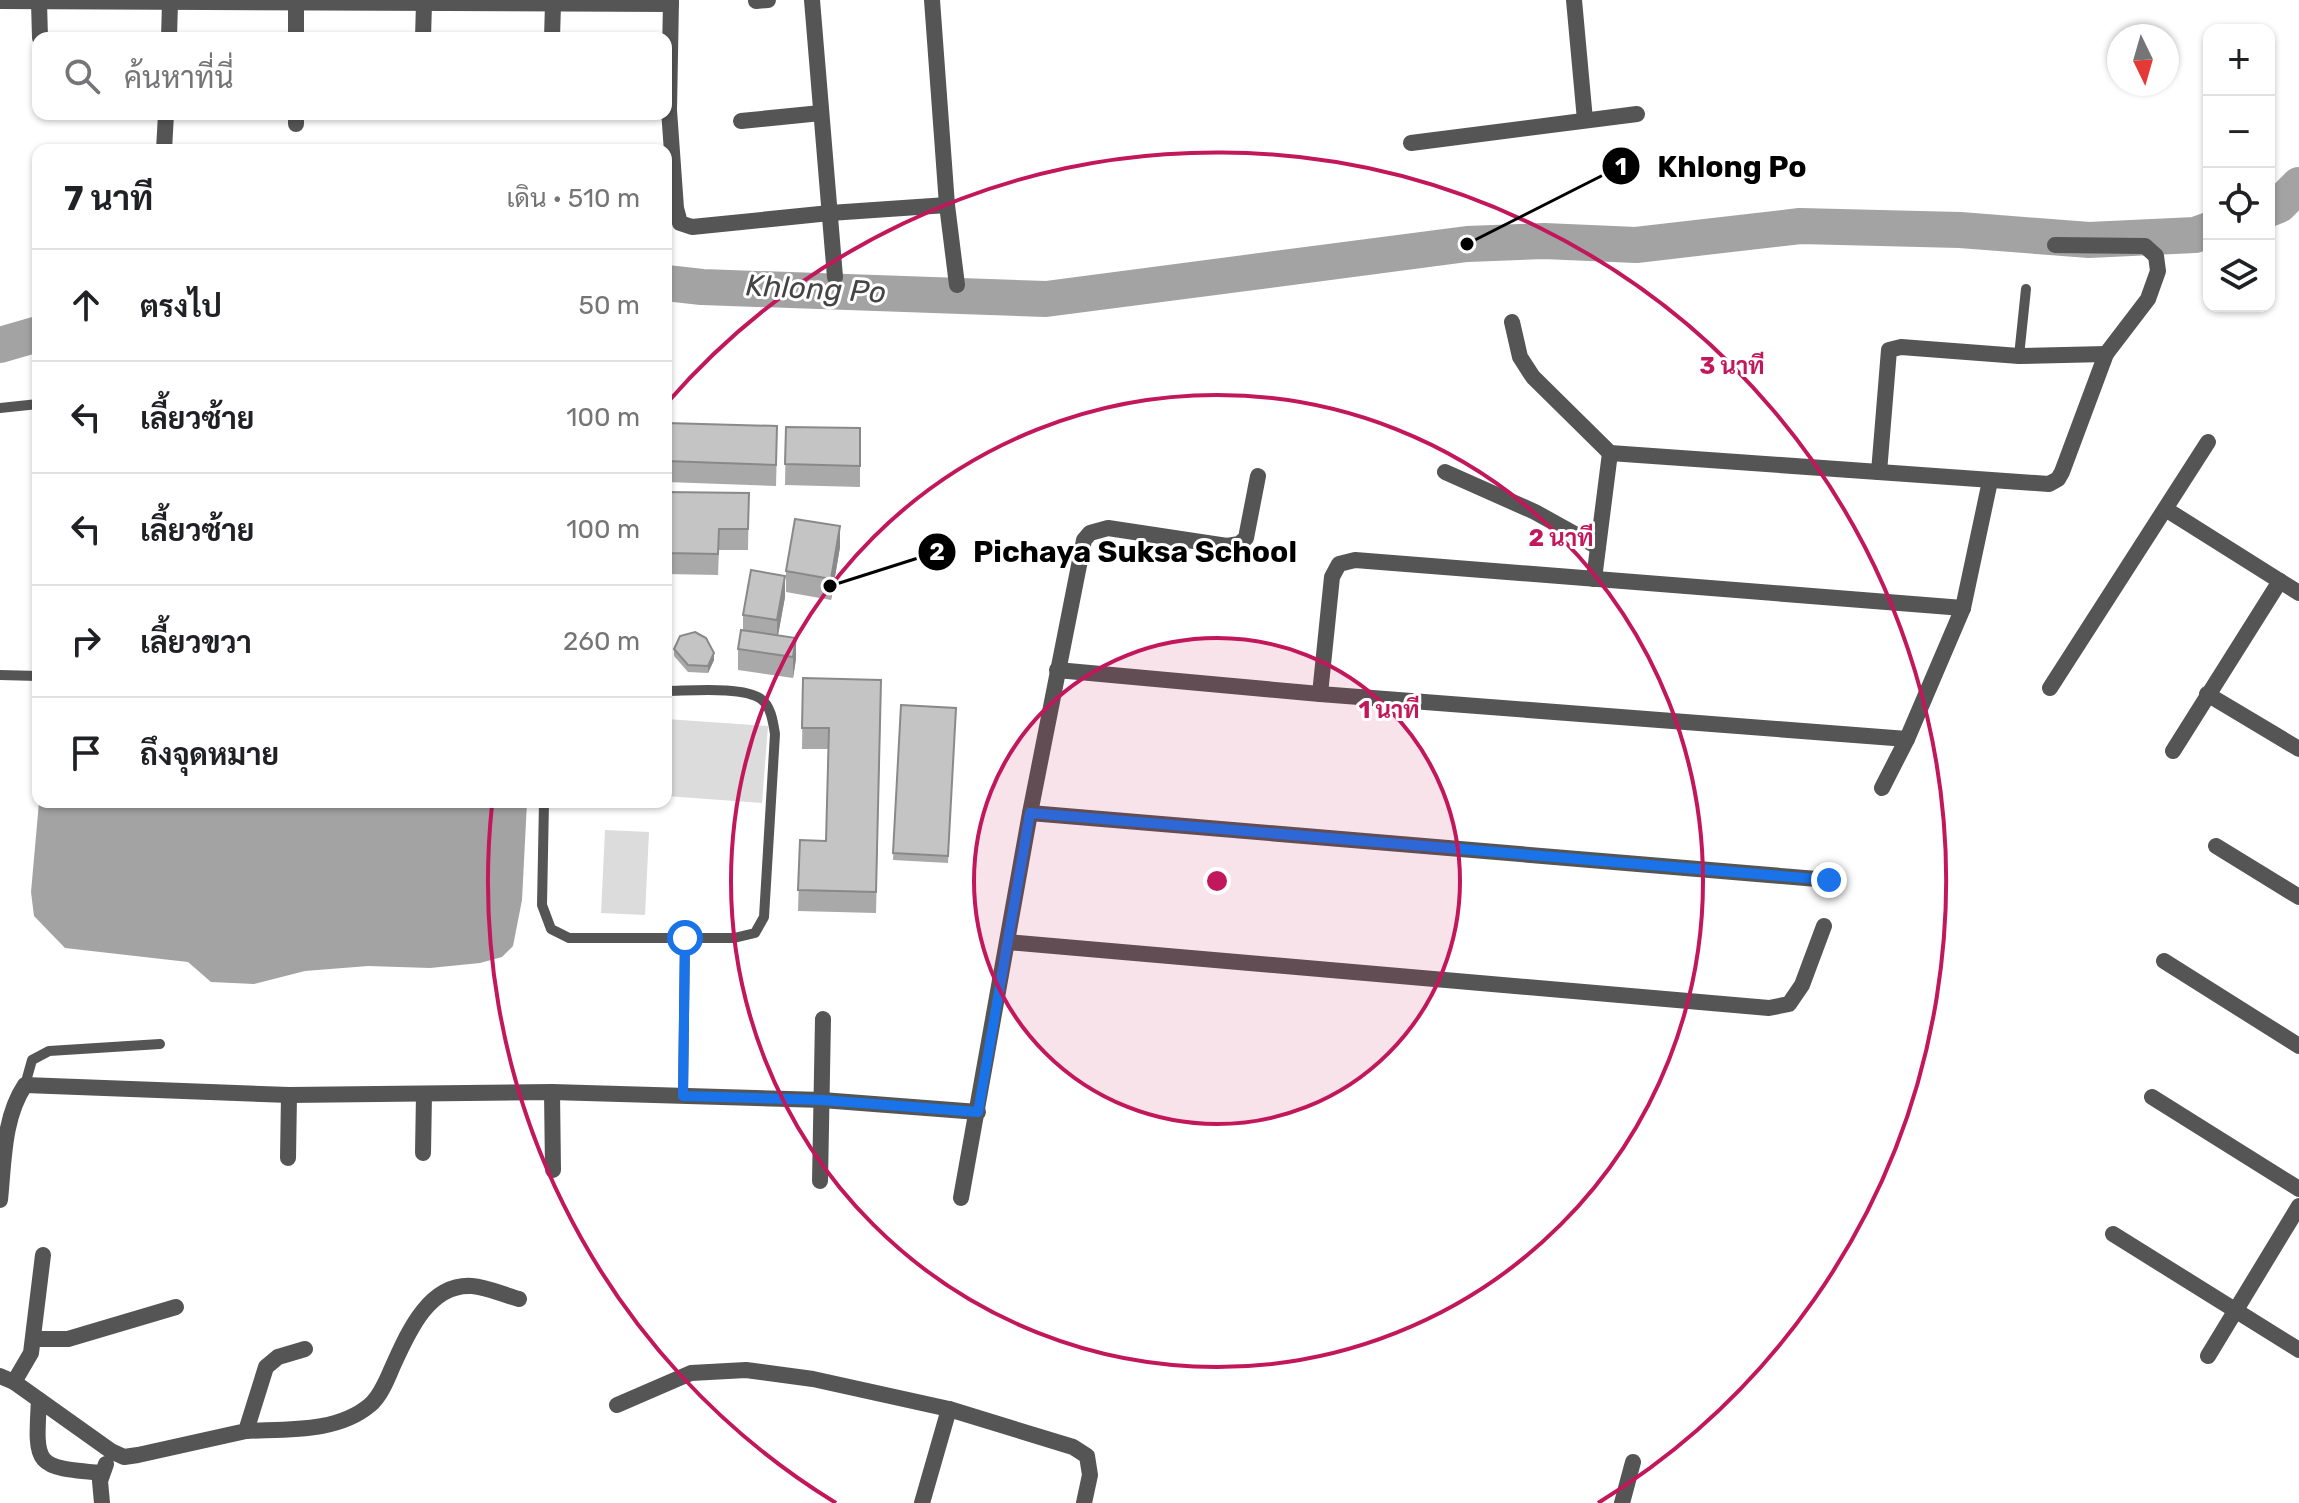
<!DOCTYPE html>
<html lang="th">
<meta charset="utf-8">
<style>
:root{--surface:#fff;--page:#f2f2f2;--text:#202124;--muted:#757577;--line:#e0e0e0}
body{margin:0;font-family:Rubik,Sarabun,sans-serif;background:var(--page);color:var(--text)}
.controls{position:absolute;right:24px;top:24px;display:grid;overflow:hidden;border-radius:16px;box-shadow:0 2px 6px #0004}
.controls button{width:72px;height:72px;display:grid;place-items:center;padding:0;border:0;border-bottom:2px solid var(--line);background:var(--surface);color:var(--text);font:40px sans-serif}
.compass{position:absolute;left:2107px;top:24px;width:72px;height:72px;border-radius:50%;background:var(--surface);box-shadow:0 2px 6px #0004;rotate:175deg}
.stop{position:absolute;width:24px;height:24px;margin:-18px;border:6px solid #1a73e8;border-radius:50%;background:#fff}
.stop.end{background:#1a73e8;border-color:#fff;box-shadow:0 2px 8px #0008}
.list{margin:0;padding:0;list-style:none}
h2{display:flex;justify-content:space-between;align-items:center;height:104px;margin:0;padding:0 32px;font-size:34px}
h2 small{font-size:26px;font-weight:400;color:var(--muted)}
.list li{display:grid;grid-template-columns:52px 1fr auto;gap:24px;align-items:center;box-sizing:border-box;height:112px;padding:0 32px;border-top:2px solid var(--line)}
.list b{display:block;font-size:30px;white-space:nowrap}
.list em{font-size:26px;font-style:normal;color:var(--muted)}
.icon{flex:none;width:44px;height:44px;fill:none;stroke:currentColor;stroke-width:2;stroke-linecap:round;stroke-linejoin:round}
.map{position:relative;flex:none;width:2299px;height:1503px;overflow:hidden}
.search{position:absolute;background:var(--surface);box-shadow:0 2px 6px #0004;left:32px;top:32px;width:640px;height:88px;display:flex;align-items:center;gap:20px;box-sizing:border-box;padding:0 28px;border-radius:16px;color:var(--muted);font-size:30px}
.panel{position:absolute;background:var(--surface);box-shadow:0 2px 6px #0004;left:32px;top:144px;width:640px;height:664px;border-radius:16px}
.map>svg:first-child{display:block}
.green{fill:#dcdcdc}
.water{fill:#a3a3a3}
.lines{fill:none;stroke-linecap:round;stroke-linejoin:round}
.river{stroke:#a3a3a3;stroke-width:36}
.service{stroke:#555;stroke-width:10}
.minor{stroke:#555;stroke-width:16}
.wall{fill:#a9a9a9}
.shaded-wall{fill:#898989}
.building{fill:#c4c4c4;stroke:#898989;stroke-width:2}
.route{stroke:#1a73e8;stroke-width:10}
.ring{fill:none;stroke:#c2185b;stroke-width:4}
.labels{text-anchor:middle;stroke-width:6;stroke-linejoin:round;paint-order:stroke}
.water-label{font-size:30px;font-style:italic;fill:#444;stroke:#fff}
.centre{fill:#c2185b;stroke:#fff;stroke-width:4}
.ring-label{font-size:24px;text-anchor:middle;font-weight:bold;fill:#c2185b;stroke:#fff;stroke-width:6;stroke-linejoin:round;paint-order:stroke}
.leader{fill:none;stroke:#000;stroke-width:3}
.callout-dot{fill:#000;stroke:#fff;stroke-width:3}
.mark-label{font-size:24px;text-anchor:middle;font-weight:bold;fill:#fff}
.callout-label{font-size:30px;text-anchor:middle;font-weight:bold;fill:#000;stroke:#fff;stroke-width:6;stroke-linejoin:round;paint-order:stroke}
</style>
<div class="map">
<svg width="2299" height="1503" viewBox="0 0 2299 1503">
<rect width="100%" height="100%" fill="#fff"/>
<g class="green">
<polygon points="666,719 768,726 762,803 666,796"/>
<polygon points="605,830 649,832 645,915 601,913"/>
</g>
<polygon class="water" points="39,802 527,802 522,900 513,946 502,957 480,963 430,968 368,966 305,971 254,984 211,982 188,962 65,948 34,916 31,892"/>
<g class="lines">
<g class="river">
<polyline points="2269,209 2279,205 2299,185"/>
<polyline points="666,283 702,287 1046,299 1467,244 1544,241 1636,245 1800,226 1960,230 2089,240 2195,235 2209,230"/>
<polyline points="0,345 38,334"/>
</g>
<g class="service">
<polyline points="2019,356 2026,289"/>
<polyline points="0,408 38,404"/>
<polyline points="0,675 38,676"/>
<path d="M 544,802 L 542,905 L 551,929 L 569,938 L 734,938 L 755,933 L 764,917 L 775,734 C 773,722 771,706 761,699 C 743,686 689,691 666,691"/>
<polyline points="25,1085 32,1060 49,1051 160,1044"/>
<polyline points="683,1096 685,938"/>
</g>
<g class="minor">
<polyline points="671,0 669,110 676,208 680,223 692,227 830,213 947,205"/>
<polyline points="812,0 835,277"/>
<polyline points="932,0 947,205 957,285"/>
<polyline points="1574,0 1585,120"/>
<polyline points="0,1 671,4"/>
<polyline points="756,1 768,0"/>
<polyline points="39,2 40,38"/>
<polyline points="169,38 170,2"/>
<polyline points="296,38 296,3"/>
<polyline points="423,38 424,3"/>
<polyline points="552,38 553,4"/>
<polyline points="741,121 821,113"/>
<polyline points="296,124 296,114"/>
<polyline points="1411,143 1637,114"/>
<polyline points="164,150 166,114"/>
<polyline points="1512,322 1520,357 1533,377 1610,453 2049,484 2058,479 2062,472 2106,354 2148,299 2158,271 2156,256 2145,246 2055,245"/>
<polyline points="1445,472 1535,512 1598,547"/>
<polyline points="1879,472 1889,350 1901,347 2019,356 2106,354"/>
<polyline points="2167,510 2299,593"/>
<polyline points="1594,579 1610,453"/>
<polyline points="1057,670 1320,694 1907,739"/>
<polyline points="2050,688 2208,442"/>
<polyline points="1320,694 1332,577 1339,564 1355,560 1963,608"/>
<polyline points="2207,694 2299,749"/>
<polyline points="2173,751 2280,581"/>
<polyline points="1882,788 1907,739 1963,608 1990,481"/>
<polyline points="1030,813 1829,880"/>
<polyline points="2216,846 2299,897"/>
<polyline points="1007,942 1769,1008 1789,1004 1802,985 1824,926"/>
<polyline points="2164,961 2299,1046"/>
<polyline points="552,1092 553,1170"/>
<polyline points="2152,1097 2299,1189"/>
<polyline points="423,1153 424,1094"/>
<polyline points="288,1158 289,1095"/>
<polyline points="820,1181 823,1019"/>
<polyline points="961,1198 1030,813 1084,540 1090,533 1108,528 1227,546 1239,544 1246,538 1258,476"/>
<path d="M 0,1200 C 4,1162 3,1118 25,1085 L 289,1095 L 552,1092 L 822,1100 L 978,1112"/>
<polyline points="2113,1234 2299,1350"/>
<polyline points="33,1339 68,1339 176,1307"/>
<polyline points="2208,1356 2299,1206"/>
<polyline points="0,1376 14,1382 111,1451 124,1457 138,1455 246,1431 266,1367 278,1357 305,1349"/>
<polyline points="14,1382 31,1353 43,1255"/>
<path d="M 39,1400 C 35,1467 35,1467 102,1473"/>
<polyline points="617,1405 691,1373 746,1370 813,1379 949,1409 1073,1447 1087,1456 1090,1475 1084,1503"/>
<path d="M 246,1431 C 286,1429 337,1433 370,1405 C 380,1397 387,1380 392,1368 C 407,1335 428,1283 472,1286 C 487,1287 504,1295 519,1299"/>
<polyline points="102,1503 100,1481 106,1464"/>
<polyline points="922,1503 949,1409"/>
<polyline points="1622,1503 1633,1462"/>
</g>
</g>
<g class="wall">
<polygon points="666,423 777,447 776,486 666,482"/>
<polygon points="786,427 860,428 860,487 785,485"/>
<polygon points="666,492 749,493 748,550 719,550 718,575 666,574"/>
<polygon points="840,547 831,600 786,592 786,571"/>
<polygon points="785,597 778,635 796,659 793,678 738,670 738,649 743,631 743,615"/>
<polygon points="674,649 714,660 708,673 688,672 674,656"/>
<polygon points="803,678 881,701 876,913 798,911 800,840 826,841 828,749 802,749"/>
<polygon points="901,705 956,708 948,863 893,860"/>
</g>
<g class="shaded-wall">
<polygon points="840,526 840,547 831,600 831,579"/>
<polygon points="785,576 785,597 777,641 777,620"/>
<polygon points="796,638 796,659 793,678 793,657"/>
<polygon points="714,653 714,660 708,673 708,666"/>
</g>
<g class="building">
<polygon points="666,423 777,426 776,465 666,461"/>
<polygon points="786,427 860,428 860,466 785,464"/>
<polygon points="666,492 749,493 748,529 719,529 718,554 666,553"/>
<polygon points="795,519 840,526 831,579 786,571"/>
<polygon points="751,570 785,576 777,620 743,615"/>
<polygon points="741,630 796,638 793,657 738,649"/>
<polygon points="695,632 706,638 714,653 708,666 688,665 674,649 680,636"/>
<polygon points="803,678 881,680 876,892 798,890 800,840 826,841 829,728 802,728"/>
<polygon points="901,705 956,708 948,856 893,853"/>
</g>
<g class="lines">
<polyline class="route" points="685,938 683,1096 822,1100 978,1112 1030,813 1829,880"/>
</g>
<circle cx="1217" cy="881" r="243" fill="#c2185b" fill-opacity=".12"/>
<g class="ring">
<circle cx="1217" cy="881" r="243"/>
<circle cx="1217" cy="881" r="486"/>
<path d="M836 1503A729 729 0 0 1 492 805M667 403A729 729 0 1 1 1598 1503"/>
</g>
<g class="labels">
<g class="water-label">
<text transform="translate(816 289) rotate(3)" y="10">Khlong Po</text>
</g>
</g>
<circle cx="1217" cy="881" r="12" class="centre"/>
<g class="ring-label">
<text x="1732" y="374">3 นาที</text>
<text x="1561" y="546">2 นาที</text>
<text x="1389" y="718">1 นาที</text>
</g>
<path class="leader" d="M1467 244L1621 166M830 586L937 552"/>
<g class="callout-dot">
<circle cx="1467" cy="244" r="8"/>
<circle cx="830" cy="586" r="8"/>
<circle cx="1621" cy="166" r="20"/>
<circle cx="937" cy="552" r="20"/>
</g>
<g class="mark-label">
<text x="1621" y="175">1</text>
<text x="937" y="560">2</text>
</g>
<g class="callout-label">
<text x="1732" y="177">Khlong Po</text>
<text x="1135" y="562">Pichaya Suksa School</text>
</g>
</svg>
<div class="controls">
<button>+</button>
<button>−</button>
<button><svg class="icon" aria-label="locate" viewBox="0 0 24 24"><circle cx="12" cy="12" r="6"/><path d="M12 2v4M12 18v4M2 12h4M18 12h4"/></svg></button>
<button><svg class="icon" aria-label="layers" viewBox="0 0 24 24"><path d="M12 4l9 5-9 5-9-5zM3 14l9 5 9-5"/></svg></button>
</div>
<svg class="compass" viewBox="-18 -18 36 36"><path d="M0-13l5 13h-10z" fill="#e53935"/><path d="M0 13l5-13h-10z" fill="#757577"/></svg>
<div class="stop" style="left:685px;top:938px"></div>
<div class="stop end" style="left:1829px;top:880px"></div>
<div class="search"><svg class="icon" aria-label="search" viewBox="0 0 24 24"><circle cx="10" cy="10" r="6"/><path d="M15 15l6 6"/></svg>ค้นหาที่นี่</div>
<section class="panel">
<h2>7 นาที<small>เดิน · 510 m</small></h2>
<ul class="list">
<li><svg class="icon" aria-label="ahead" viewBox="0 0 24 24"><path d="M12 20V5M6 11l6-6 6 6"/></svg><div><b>ตรงไป</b></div><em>50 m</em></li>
<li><svg class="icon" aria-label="left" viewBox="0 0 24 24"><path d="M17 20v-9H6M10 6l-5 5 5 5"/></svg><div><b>เลี้ยวซ้าย</b></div><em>100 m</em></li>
<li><svg class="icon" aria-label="left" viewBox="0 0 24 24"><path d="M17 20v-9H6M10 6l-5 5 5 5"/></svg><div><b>เลี้ยวซ้าย</b></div><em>100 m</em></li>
<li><svg class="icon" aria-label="right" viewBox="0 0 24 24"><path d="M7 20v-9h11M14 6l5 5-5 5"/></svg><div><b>เลี้ยวขวา</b></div><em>260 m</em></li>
<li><svg class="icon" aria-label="arrive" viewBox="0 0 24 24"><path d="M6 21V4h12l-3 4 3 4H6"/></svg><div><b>ถึงจุดหมาย</b></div></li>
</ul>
</section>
</div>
